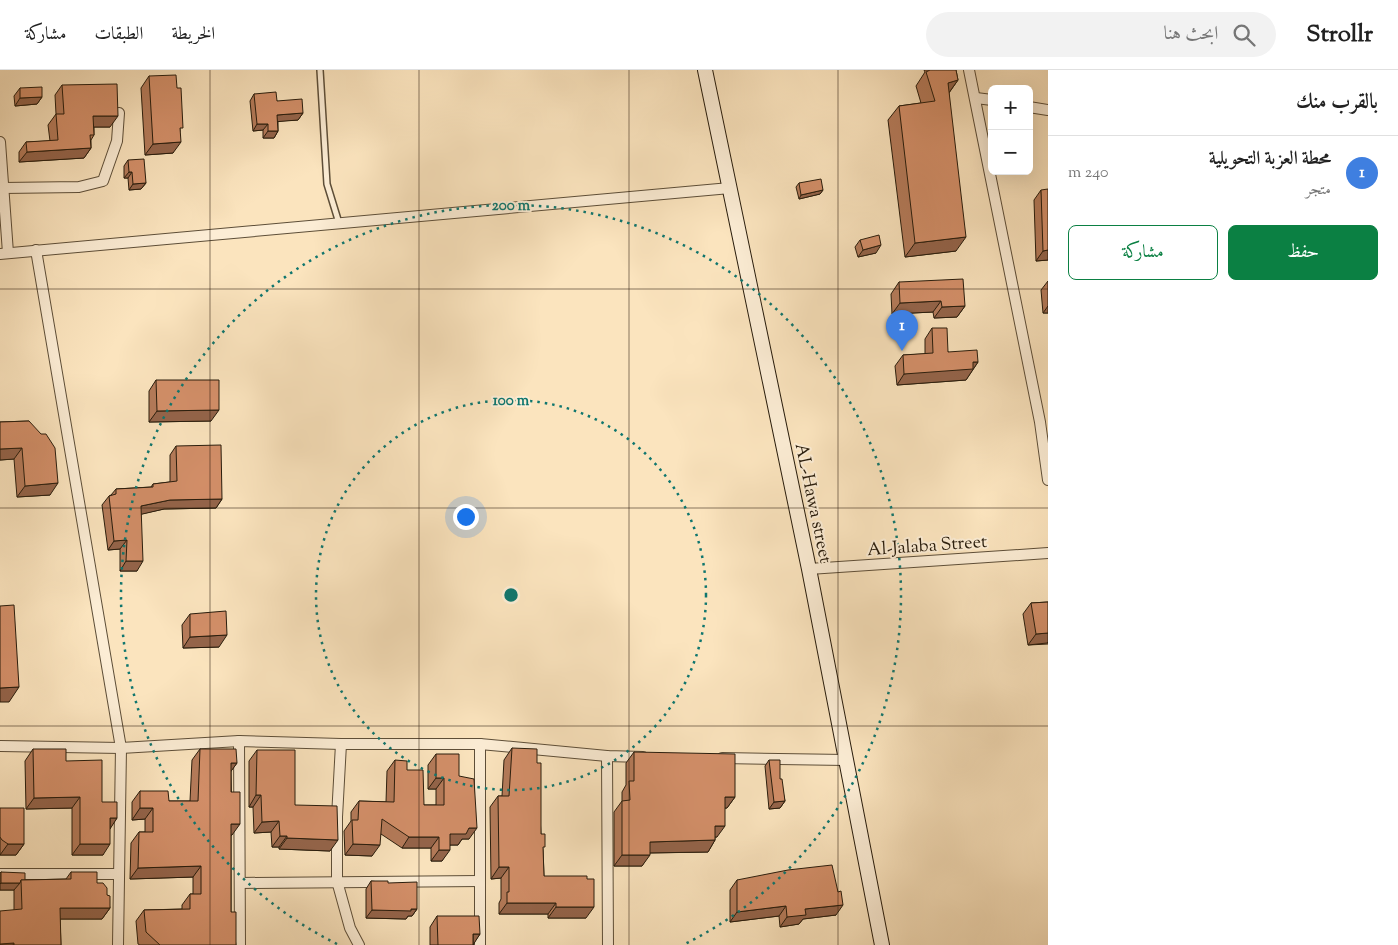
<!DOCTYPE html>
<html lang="ar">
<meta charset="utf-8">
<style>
:root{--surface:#fff;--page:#f2f2f2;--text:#222;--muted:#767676;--line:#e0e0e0;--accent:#0b8043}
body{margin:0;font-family:"Sorts Mill Goudy",Amiri,serif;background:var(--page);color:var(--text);direction:rtl}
.controls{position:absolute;right:15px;top:15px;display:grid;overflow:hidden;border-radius:8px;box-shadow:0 5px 20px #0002}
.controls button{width:45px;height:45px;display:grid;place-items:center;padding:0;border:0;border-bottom:1px solid var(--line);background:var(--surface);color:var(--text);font:25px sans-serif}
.you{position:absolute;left:465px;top:446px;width:18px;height:18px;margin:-12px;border:4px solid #fff;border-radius:50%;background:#1a73e8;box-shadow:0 0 0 8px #1a73e833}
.badge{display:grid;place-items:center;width:32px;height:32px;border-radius:50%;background:var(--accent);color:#fff;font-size:16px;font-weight:700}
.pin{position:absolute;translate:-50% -41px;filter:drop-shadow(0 1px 2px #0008)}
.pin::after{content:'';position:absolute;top:26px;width:18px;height:15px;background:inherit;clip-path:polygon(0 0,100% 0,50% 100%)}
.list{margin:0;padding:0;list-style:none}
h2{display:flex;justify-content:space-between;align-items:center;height:65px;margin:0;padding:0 20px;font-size:21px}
h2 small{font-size:16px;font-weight:400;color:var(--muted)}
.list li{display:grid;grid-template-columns:32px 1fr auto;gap:15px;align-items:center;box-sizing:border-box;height:75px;padding:0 20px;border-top:1px solid var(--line)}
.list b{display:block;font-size:19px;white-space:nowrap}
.list p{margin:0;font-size:16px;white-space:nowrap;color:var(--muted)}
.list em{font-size:16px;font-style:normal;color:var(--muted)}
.actions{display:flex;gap:10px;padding:15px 20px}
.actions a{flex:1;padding:11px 0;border:1px solid var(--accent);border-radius:8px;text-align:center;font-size:18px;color:var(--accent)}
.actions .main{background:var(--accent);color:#fff}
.icon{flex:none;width:28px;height:28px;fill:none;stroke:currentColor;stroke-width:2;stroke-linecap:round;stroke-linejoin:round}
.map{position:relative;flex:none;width:1048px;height:875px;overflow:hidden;direction:ltr}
header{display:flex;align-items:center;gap:30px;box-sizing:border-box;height:70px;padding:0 25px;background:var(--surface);border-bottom:1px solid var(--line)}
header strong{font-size:24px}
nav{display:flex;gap:28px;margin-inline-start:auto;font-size:18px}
.search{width:350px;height:45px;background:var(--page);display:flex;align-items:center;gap:12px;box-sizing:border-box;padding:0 18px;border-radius:28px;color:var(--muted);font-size:19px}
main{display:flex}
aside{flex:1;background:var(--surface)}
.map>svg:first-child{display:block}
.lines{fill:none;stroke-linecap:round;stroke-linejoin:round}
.lane-casing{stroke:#5d4e38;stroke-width:8}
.street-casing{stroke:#5d4e38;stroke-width:12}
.secondary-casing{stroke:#281c0c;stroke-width:16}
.lane{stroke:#fcedd5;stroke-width:5}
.street{stroke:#fcedd5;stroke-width:10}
.secondary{stroke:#fcedd5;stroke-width:14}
.wall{fill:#b57b5a;stroke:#281c0c}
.shaded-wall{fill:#94644a;stroke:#281c0c}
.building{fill:#d38f69;stroke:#281c0c}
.grid{fill:none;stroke:#281c0c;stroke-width:1;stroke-opacity:0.55}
.ring{fill:none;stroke:#0f766e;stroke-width:2.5;stroke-dasharray:2.5 5}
.labels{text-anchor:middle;stroke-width:4;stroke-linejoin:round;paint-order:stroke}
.street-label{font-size:18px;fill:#281c0c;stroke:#fcedd5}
.centre{fill:#0f766e;stroke:#fcedd5;stroke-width:2.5}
.ring-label{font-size:15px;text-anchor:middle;font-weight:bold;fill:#0f766e;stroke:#fcedd5;stroke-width:4;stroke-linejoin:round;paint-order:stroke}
</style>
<header>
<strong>Strollr</strong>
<div class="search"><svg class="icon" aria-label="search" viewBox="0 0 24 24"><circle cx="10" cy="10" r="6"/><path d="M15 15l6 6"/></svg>ابحث هنا</div>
<nav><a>الخريطة</a><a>الطبقات</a><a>مشاركة</a></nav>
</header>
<main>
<aside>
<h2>بالقرب منك<small></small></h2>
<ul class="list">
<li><span class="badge" style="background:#3f7fe0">1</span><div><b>محطة العزبة التحويلية</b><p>متجر</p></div><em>240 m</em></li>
</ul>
<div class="actions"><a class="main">حفظ</a><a>مشاركة</a></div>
</aside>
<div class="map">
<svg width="1048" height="875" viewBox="0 0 1048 875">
<rect width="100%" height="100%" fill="#fbe4be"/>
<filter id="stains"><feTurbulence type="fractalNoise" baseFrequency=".004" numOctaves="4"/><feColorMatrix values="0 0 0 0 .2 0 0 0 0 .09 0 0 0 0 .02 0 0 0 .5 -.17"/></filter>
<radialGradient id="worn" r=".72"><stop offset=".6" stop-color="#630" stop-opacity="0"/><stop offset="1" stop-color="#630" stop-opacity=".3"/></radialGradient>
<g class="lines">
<g class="lane-casing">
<polyline id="lane" points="320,0 327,114 339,153"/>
</g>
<g class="street-casing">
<g id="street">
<polyline points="969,0 1040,352 1048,410"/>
<polyline points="976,28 992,30"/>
<polyline points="1029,37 1048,40"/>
<polyline points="0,72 8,183"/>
<polyline points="3,118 79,117 103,111 117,71 119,43"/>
<polyline points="36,180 121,678 118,875"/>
<polyline points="0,184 730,118"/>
<polyline points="809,499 1048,483"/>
<polyline points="239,671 240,875"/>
<polyline points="341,674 337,747 337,811 350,858 359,875"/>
<polyline points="480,674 480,875"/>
<polyline points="0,676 121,678 239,671 341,674 480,674 607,686 643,687"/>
<polyline points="607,686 608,875"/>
<polyline points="722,688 846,690"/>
<polyline points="0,804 119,804"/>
<polyline points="241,813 480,811"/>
</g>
</g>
<g class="secondary-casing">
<polyline id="secondary" points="705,0 809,499 882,875"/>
</g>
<use href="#lane" class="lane"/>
<use href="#street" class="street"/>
<use href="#secondary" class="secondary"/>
</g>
<g class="wall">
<polygon points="924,0 956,0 958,10 949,23 956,181 905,187 888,50 899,36 921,33 916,16 925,2"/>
<polygon points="149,6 177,18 180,61 173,83 145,85 141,18"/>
<polygon points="62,15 110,57 94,57 94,65 91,70 91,78 84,88 19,92 19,82 26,72 50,71 48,55 56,44 55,25"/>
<polygon points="20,18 42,27 37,34 15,36 14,26"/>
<polygon points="254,24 277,31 303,43 298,50 278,51 278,61 274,68 263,68 263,60 253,61 250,31"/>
<polygon points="128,90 146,113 141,119 129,120 128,108 124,108 124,96"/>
<polygon points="799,113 823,120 820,124 799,129 796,117"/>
<polygon points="1041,120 1048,190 1036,191 1034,130"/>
<polygon points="860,170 876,183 858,187 855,177"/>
<polygon points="1048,211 1048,243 1043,243 1041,220"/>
<polygon points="899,212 965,236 957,247 934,248 933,242 892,244 891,224"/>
<polygon points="932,258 948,282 978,292 966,310 897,315 895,296 903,285 925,284 925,269"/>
<polygon points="156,310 211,351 149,352 149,321"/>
<polygon points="29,351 50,425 17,427 14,389 0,390 0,352"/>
<polygon points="176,376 222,429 216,438 164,439 141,444 137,501 120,501 120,479 108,480 102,435 109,426 111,425 116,419 151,417 153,414 170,412 170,385"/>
<polygon points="1048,532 1048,574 1028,575 1023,544 1031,533"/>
<polygon points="190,544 219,577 183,578 182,555"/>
<polygon points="512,678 537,693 541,764 543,780 544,806 586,848 548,848 548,844 499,844 499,833 501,829 501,808 491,809 490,737 498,726 502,726 504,690"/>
<polygon points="33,679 102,732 117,748 110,758 103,785 72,785 72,738 26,739 25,691"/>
<polygon points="200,679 237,693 231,701 232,765 231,765 231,842 236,875 140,875 138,874 136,851 144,840 182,839 182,835 190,824 193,824 193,807 130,809 131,773 139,762 145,762 145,749 132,750 132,732 140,721 169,731 190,731 192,690"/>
<polygon points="257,680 295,735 330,781 279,779 279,777 272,777 271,762 254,763 253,737 249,737 249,691"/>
<polygon points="634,682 735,727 727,738 725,738 717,767 715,767 715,770 708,782 650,783 642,796 614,796 614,742 622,731 622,722 626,715 626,693"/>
<polygon points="436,684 459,706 469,769 462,769 458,775 450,775 442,791 431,791 431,778 402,778 381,764 372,786 345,785 344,761 351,751 351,742 359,731 386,732 387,701 395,690 424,735 436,735 436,719 428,719 428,695"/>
<polygon points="769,690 780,709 785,731 780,738 769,739 765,696"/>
<polygon points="0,738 24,774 16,785 0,785"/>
<polygon points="1,802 25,810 66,809 71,802 97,813 107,825 110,838 102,849 60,849 61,875 0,875 14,840 14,820 0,820 0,803"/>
<polygon points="737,810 836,845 803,849 799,854 780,857 779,846 730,852 730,820"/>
<polygon points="371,811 388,813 417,839 412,846 408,846 406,849 366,848 366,819"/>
<polygon points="437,846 480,864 473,874 473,875 430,875 430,857"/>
</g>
<g class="shaded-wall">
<polygon points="958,10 948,24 948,13"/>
<polygon points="42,27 37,34 15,36 20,28"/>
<polygon points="303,43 298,50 273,52 277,45"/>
<polygon points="93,46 118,46 110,57 86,57"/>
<polygon points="257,54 268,54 263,60 253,61"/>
<polygon points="268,61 278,61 274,68 263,68"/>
<polygon points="181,72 173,83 145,85 153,74"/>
<polygon points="91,78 84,88 19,92 27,82"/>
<polygon points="129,102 132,102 128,108 124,108"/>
<polygon points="146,113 141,119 129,120 133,114"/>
<polygon points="823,120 820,124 799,129 801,125"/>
<polygon points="966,167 956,181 905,187 915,173"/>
<polygon points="881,175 876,183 858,187 863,180"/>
<polygon points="1048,180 1048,190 1036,191 1043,181"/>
<polygon points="941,231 933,242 892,244 900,233"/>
<polygon points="965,236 957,247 934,248 942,237"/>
<polygon points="1048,236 1048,243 1043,243"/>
<polygon points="973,292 978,292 966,310 897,315 904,304"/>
<polygon points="219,340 211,351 149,352 157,341"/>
<polygon points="22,378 14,389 0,390 0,379"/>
<polygon points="58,413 50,425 17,427 25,416"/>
<polygon points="222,429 216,438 164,439 134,446 141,436 170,430"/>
<polygon points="127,470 120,479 108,480 114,471"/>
<polygon points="126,491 143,491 137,501 120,501"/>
<polygon points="1048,563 1048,572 1047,573 1028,575 1036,564"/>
<polygon points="227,565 219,577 183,578 190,567"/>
<polygon points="19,617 9,632 0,632 0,618"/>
<polygon points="231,693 237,693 229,704"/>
<polygon points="436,708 444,708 436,719 428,719"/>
<polygon points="256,725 261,725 253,737 249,737"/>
<polygon points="80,727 72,738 26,739 34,728"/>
<polygon points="725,727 735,727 727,738 717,738"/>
<polygon points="785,731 780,738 769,739 774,732"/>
<polygon points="140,738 153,738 145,749 132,750"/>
<polygon points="110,748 117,748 110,759"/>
<polygon points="279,751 271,762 254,763 262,752"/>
<polygon points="231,754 240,754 232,765 223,766"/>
<polygon points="715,756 725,756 717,767 708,767"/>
<polygon points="469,758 477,758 469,769 462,769 458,775 442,775 450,764"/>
<polygon points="280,766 287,766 279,777 272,777"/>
<polygon points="409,767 439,767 431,778 402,778"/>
<polygon points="287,768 338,770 330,781 279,779"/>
<polygon points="715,770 708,782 642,783 650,772"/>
<polygon points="8,774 24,774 16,785 0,785"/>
<polygon points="80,774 110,774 103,785 72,785"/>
<polygon points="353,774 380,775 372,786 345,785"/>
<polygon points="439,780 450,780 442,791 431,791"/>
<polygon points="622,785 650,785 642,796 614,796"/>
<polygon points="201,796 193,807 130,809 138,798"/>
<polygon points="499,797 509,797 501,808 491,809"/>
<polygon points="1,813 20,813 14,820 0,820 0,814"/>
<polygon points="507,833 556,833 548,844 499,844"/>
<polygon points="843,835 836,845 803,849 799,854 780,857 787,847 805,839"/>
<polygon points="786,836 779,846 730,852 737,842"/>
<polygon points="556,837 594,837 586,848 548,848"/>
<polygon points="60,838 110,838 102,849 52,849"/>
<polygon points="417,839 412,846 408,846 406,849 366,848 372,840"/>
<polygon points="473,864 480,864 473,875"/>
<polygon points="14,873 13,875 0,875 0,874"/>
</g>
<g class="building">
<polygon points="930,0 956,0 958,10 948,13 966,167 915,173 899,36 935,31 926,2"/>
<polygon points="176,5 177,18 181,18 183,58 180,58 181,72 153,74 149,6"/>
<polygon points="117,14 118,46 93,46 94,65 90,65 91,78 27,82 26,72 58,70 56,44 64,44 62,15"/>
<polygon points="42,17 42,27 20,28 20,18"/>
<polygon points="276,22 277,31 302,29 303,43 277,45 278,61 268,61 268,54 257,54 254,24"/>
<polygon points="144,89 146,113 133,114 132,102 129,102 128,90"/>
<polygon points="821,109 823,120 801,125 799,113"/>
<polygon points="1048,119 1048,180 1043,181 1041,120"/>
<polygon points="879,165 881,175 863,180 860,170"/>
<polygon points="963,209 965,236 942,237 941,231 900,233 899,212"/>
<polygon points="932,258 947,258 948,282 977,280 978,292 973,292 973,299 904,304 903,285 933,283"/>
<polygon points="156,310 219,310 219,340 157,341"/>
<polygon points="29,351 41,364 46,364 55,378 58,413 25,416 22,378 0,379 0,352"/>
<polygon points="221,375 222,429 170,430 141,436 143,491 126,491 127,470 114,471 109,426 116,424 116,419 153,417 153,414 177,411 176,376"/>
<polygon points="1048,532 1048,563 1036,564 1031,533"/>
<polygon points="14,535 19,617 0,618 0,536"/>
<polygon points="226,541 227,565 190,567 190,544"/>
<polygon points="512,678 537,679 537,693 541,693 541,764 545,764 545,777 543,777 544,806 587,806 587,809 594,809 594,837 556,837 556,833 507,833 507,822 509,822 509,797 499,797 498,726 509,726"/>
<polygon points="33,679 66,679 66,691 102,690 102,732 117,732 117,748 110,748 110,774 80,774 80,727 34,728"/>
<polygon points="200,679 236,679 237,693 231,693 231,722 240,722 240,754 231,754 231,842 236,842 236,875 160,875 146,862 144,840 190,839 190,824 201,824 201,796 138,798 139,762 153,762 153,738 140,738 140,721 168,721 169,731 198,731"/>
<polygon points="257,680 295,680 295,735 337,736 338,770 287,768 287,766 280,766 279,751 262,752 261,725 256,725"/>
<polygon points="634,682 735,684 735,727 725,727 725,756 715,756 715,770 650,772 650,785 622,785 622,731 630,730 629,711 634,711"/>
<polygon points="436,684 459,684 459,706 474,709 477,758 469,758 466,764 450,764 450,780 439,780 439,767 409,767 382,749 380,775 353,774 352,750 358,750 359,731 394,732 395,690 407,691 407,700 423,700 424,735 444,735 444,708 436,708"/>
<polygon points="769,690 780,690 780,709 782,709 785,731 774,732"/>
<polygon points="0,738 24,738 24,774 8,774 2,770 0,767"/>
<polygon points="832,795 838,822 841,821 843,835 805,839 806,845 787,847 786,836 737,842 737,810 788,800"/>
<polygon points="1,802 25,803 25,810 21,810 20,813 1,813"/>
<polygon points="71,802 97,802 97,813 103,813 107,818 107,825 110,826 110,838 60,838 61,875 14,875 14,873 0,874 0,841 22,839 21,810 71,809"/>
<polygon points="371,811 388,811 388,813 417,812 417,839 411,839 411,841 372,840"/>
<polygon points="437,846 479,846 480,864 473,864 473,875 438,875"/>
</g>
<path class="grid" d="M 210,0 L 210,875M 419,0 L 419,875M 629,0 L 629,875M 838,0 L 838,875M 0,219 L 1048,219M 0,438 L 1048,438M 0,656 L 1048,656"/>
<g class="ring">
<circle cx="511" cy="525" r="195"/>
<path d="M337 874A390 390 0 1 1 685 874"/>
</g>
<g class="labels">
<g class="street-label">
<text transform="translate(814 433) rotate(78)" y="6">AL-Hawa street</text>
<text transform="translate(927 475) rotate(-4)" y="6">Al-Jalaba Street</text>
</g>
</g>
<circle cx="511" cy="525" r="8" class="centre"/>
<g class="ring-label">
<text x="511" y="140">200 m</text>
<text x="511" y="335">100 m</text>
</g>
<rect width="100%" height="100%" filter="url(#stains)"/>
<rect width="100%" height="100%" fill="url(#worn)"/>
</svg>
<div class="controls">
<button>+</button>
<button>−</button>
</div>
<div class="you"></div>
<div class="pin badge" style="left:902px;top:281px;background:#3f7fe0">1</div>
</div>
</main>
